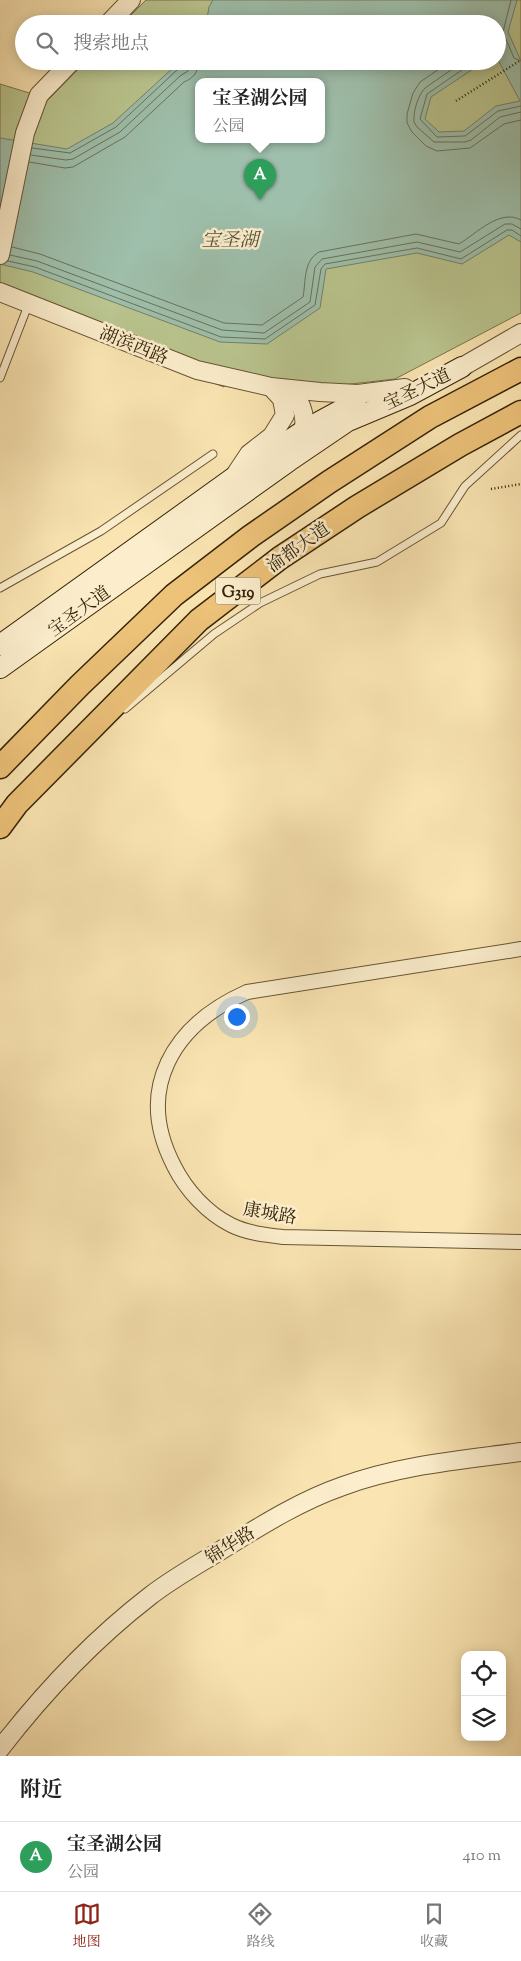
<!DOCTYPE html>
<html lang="zh">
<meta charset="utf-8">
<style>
:root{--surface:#fff;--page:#f2f2f2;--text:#222;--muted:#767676;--line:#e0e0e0;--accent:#8f2418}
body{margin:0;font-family:"Sorts Mill Goudy","Noto Serif SC",serif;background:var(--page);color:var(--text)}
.controls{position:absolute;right:15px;bottom:15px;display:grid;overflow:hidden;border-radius:10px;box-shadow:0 2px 12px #0003}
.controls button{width:45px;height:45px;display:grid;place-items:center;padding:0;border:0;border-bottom:1px solid var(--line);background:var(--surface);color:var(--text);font:25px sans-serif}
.you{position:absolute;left:236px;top:1016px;width:18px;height:18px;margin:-12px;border:4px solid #fff;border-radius:50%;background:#1a73e8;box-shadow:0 0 0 8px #1a73e833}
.badge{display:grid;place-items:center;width:32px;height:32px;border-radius:50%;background:var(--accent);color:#fff;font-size:16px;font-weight:700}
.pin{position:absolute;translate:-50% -41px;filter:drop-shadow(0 1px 2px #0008)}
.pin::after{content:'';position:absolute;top:26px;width:18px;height:15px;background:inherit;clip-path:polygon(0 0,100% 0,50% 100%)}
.popup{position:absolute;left:195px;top:78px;width:130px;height:65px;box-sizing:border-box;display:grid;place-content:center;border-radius:10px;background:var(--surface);filter:drop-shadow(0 1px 4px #0005);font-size:16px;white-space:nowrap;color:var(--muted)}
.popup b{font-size:19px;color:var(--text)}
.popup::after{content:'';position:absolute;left:50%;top:100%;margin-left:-10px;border:10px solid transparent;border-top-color:var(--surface)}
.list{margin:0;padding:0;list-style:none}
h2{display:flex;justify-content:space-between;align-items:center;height:65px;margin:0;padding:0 20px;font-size:21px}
h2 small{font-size:16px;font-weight:400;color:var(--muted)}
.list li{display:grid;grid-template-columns:32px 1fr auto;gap:15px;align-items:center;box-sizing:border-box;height:70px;padding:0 20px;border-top:1px solid var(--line)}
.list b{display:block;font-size:19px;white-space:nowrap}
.list p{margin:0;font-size:16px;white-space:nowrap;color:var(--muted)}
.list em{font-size:16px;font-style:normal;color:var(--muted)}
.icon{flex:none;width:28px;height:28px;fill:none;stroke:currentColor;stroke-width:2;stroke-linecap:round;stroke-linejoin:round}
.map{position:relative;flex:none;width:521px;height:1756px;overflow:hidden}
.search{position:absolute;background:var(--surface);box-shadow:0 2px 12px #0003;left:15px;right:15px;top:15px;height:55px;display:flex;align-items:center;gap:12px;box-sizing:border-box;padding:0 18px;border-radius:28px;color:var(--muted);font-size:19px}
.sheet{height:135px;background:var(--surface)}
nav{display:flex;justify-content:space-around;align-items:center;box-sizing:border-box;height:70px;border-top:1px solid var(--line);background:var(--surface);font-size:14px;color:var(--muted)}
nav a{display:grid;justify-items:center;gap:2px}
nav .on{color:var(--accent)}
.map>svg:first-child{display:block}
.green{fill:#bac58f;stroke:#78744b;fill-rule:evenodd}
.water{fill:#9ebfab;stroke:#748169;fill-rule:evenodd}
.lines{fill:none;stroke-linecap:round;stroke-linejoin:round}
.shore{stroke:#6a7159;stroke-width:1}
.service-casing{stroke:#665432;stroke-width:9}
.minor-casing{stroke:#665432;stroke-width:16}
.tertiary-casing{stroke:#665432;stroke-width:20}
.secondary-casing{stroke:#352307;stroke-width:22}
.trunk-casing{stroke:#352307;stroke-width:25}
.path{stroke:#352307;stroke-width:2.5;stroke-dasharray:1 2.5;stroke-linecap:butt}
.service{stroke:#fceecd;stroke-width:7}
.minor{stroke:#fceecd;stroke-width:14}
.tertiary{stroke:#fceecd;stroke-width:18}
.secondary{stroke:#fceecd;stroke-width:20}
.trunk{stroke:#edc279;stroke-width:22}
.labels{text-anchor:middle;stroke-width:5;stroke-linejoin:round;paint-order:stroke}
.shield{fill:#fceecd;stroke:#716042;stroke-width:1}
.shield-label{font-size:16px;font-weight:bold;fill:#352307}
.street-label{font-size:18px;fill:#352307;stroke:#fceecd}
.water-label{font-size:19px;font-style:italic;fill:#545238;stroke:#fceecd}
</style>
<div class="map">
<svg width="521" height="1756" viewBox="0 0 521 1756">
<rect width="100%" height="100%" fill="#fae5b2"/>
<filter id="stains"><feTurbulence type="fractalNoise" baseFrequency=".004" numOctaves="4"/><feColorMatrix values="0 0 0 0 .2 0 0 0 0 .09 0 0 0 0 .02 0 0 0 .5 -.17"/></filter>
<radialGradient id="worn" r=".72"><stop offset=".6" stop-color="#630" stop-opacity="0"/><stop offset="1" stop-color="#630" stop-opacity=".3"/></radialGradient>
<path class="green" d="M 146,0 L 521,0 L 521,313 L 395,379 L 342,385 L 269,380 L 231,375 L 224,387 L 0,301 L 0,84 L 49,99 L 86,61 L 497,61 L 497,24 L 122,24 ZM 199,81 L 321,81 L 321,139 L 199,139 Z"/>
<path class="water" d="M 213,0 L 517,0 L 508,32 L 521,61 L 521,242 L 509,235 L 462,264 L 417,253 L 326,269 L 320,308 L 267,344 L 220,342 L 33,272 L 0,264 L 0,138 L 67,149 L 113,123 L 175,66 L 185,61 L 480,61 L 479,65 L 431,97 L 425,119 L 439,132 L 464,131 L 496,106 L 520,101 L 497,58 L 497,24 L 206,24 L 209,7 ZM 199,81 L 321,81 L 321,139 L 199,139 Z"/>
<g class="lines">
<g class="shore">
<polyline points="511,0 503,32 514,58 521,61"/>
<polyline points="451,61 420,82 413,93 407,114 407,123 412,132 426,146 437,151 470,148 504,124 521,120"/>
<path d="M 464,61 L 425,88 C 418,95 413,112 414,122 L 417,127 L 434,142 L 465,142 L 471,140 L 500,117 L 521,112"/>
<polyline points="475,61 427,94 420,119 437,137 465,136 498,111 521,106"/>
<polyline points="32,148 70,153 116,127 177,70 183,67 185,61"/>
<polyline points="31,155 66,160 73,159 120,132 180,76 188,71 191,61"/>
<path d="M 29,162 L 65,168 L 73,167 L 125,137 L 184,82 C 194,78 198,72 199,61"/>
<path d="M 12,247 L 40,254 L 224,323 L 262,325 L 303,297 C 306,282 303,261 319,252 L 416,234 L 459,244 C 476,234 500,208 521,220"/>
<polyline points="10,255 37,261 222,330 264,333 310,302 315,267 322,259 417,242 460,252 505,224 512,224 521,229"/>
<polyline points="8,261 35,267 221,337 265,339 315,305 321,269 325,264 417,248 461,259 507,230 512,230 521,236"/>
</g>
<g class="service-casing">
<g id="service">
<polyline points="0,378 29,303"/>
<polyline points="0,588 101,531 213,454"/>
<polyline points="125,709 214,634 260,603 320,574 377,562 441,523 465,486 521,435"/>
</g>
</g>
<g class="minor-casing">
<path id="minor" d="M 521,949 L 247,992 C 173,1025 134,1089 174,1166 C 186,1190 207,1213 231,1225 C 247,1233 265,1235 283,1237 L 521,1242"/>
</g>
<g class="tertiary-casing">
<g id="tertiary">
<polyline points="108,24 131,0"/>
<polyline points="0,255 25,133 39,95 72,61"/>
<polyline points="0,292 197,370 271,387 320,392 358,394 405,388"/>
<polyline points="462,367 521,333"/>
<path d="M 289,389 C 304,403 308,422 301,441"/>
<polyline points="235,475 249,454 272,436 285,415 282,399 271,387"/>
<path d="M 0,1749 C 44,1692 93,1640 150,1596 C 173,1578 199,1564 223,1549 C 262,1525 300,1501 343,1486 C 400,1465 462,1460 521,1452"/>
</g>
</g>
<g class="secondary-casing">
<g id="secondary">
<polyline points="0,645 233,478 306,429 341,410 356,405"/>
<polyline points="0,668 289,461 348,421 410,395 462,367"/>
</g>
</g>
<g class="trunk-casing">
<g id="trunk">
<polyline points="0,767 80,685 174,595 251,536 329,482 430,417 521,369"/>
<polyline points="0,827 17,804 199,620 280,558 357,507 460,445 521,412"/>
</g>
</g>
<g class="path">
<polyline points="456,101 521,60"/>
<polyline points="491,489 521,484"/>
</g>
<use href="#service" class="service"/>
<use href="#minor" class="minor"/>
<use href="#tertiary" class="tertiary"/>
<use href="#secondary" class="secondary"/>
<use href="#trunk" class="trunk"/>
</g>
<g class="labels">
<rect class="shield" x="215.5" y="577.5" width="45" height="27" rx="4"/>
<g class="shield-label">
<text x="238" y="597">G319</text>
</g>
<g class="street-label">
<text transform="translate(134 345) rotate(22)" y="6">湖滨西路</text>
<text transform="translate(417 389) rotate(-26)" y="6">宝圣大道</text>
<text transform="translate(298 547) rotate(-35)" y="6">渝都大道</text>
<text transform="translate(79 611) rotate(-36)" y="6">宝圣大道</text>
<text transform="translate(270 1213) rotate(10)" y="6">康城路</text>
<text transform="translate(230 1545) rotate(-32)" y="6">锦华路</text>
</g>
<g class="water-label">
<text x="230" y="246">宝圣湖</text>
</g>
</g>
<rect width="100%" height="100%" filter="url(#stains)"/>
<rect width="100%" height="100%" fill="url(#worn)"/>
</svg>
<div class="controls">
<button><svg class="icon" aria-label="locate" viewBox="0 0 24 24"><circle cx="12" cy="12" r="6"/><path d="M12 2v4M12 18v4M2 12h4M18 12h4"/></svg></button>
<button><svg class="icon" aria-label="layers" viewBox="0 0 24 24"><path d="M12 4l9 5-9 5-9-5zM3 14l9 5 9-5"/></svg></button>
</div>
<div class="you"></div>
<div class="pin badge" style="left:260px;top:200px;background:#2e9e5b">A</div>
<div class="popup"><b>宝圣湖公园</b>公园</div>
<div class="search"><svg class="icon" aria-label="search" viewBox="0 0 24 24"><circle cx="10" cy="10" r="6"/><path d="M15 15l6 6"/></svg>搜索地点</div>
</div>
<section class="sheet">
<h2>附近<small></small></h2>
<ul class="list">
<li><span class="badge" style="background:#2e9e5b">A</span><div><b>宝圣湖公园</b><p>公园</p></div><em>410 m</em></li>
</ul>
</section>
<nav>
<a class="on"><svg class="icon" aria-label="map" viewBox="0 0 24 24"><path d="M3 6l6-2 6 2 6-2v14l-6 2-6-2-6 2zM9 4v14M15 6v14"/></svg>地图</a>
<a><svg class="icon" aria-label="directions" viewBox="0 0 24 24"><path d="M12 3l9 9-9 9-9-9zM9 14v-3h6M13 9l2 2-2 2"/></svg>路线</a>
<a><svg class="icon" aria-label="saved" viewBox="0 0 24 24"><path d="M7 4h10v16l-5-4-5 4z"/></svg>收藏</a>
</nav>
